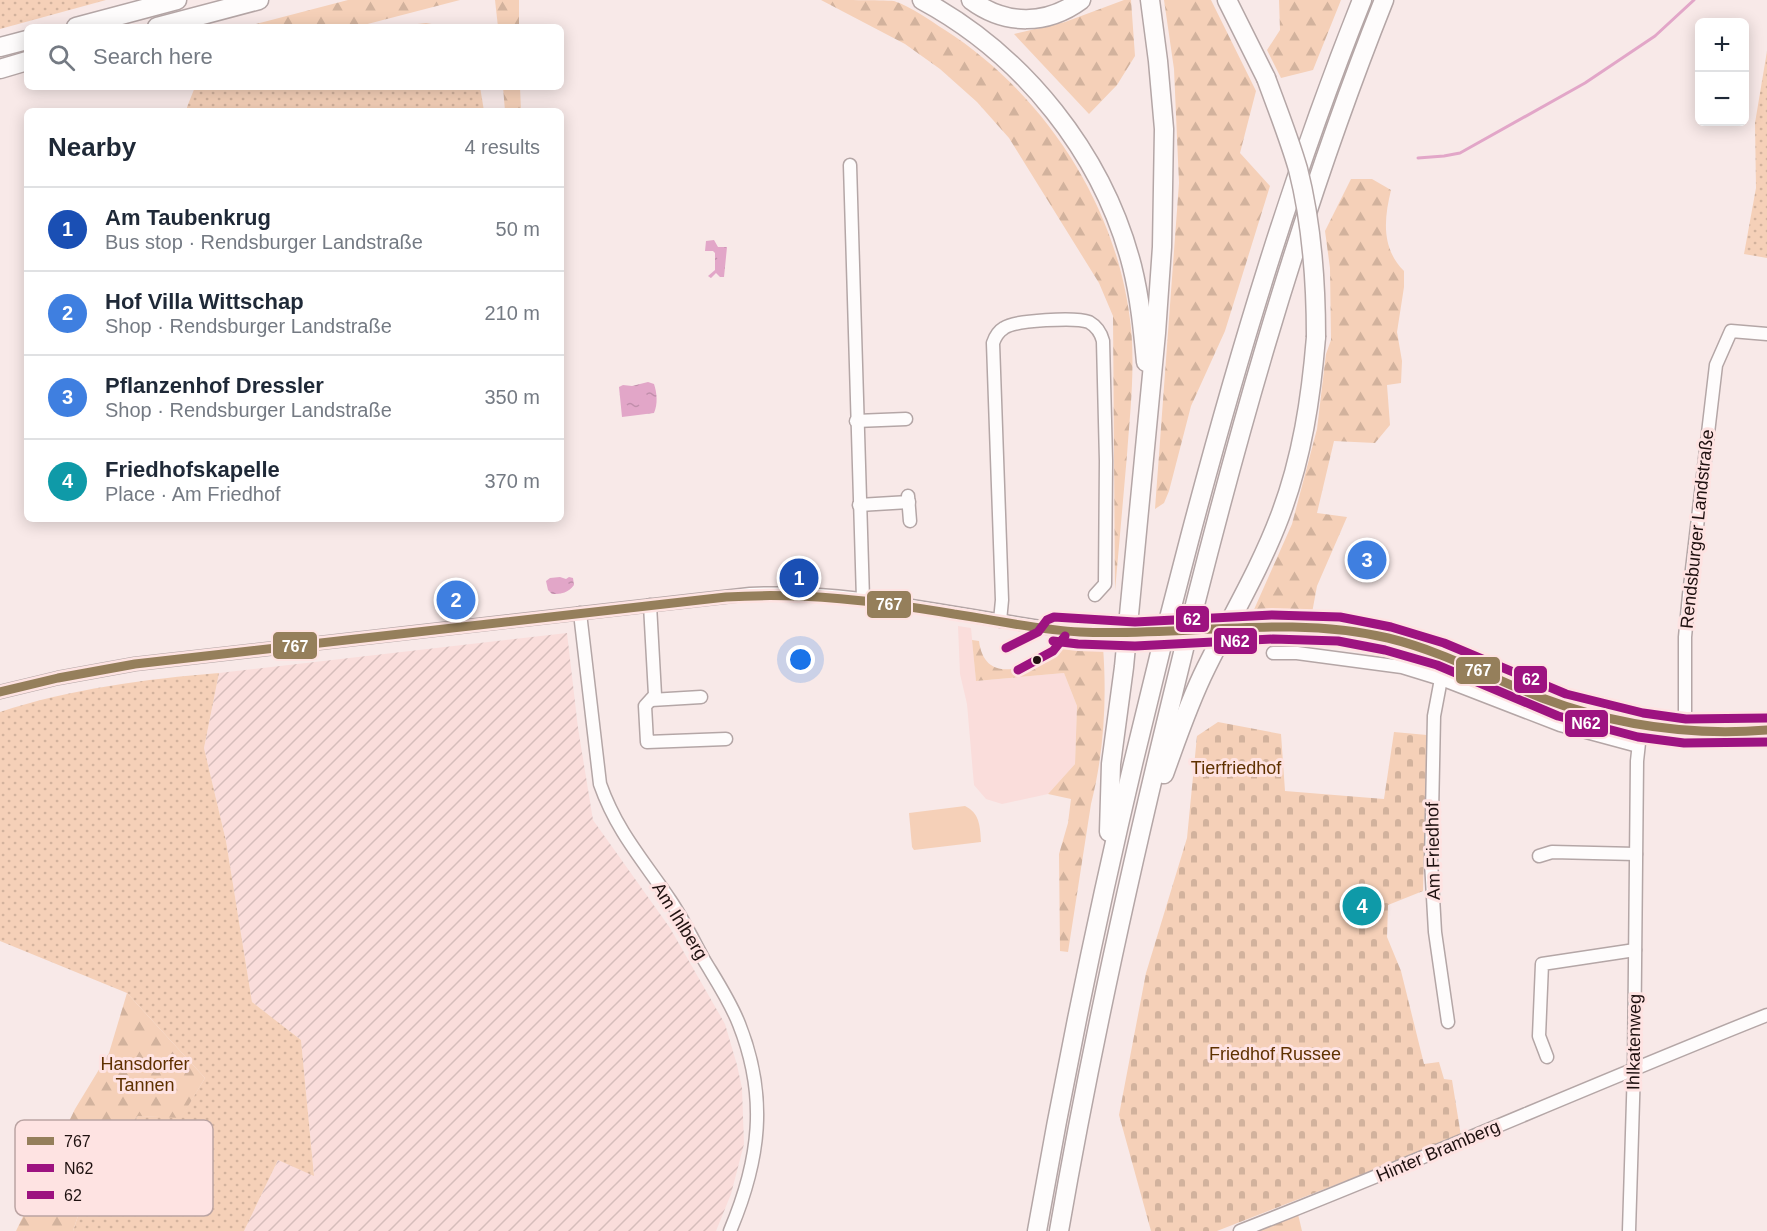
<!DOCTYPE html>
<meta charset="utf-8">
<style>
:root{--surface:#fff;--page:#f2f2f3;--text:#1f2937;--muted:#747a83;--line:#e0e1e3;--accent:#6b5d5c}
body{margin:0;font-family:Arial,sans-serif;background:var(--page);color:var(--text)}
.controls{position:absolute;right:18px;top:18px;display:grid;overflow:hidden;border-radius:9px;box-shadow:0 3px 15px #0003}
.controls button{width:54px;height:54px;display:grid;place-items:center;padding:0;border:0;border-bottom:2px solid var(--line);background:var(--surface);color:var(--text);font:30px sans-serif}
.you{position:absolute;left:801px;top:660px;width:21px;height:21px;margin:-15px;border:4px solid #fff;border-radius:50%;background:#1a73e8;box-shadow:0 0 0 9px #1a73e833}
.badge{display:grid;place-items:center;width:39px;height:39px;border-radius:50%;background:var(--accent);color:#fff;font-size:20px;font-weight:700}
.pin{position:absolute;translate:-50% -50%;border:3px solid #fff;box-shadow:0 2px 6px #0006}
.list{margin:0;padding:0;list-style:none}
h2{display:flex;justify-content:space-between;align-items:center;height:78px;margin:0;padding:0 24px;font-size:26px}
h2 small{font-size:20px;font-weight:400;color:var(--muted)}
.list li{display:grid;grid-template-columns:39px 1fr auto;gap:18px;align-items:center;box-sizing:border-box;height:84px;padding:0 24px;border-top:2px solid var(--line)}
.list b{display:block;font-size:22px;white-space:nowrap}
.list p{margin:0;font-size:20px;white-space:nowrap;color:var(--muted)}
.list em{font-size:20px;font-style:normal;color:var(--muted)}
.icon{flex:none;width:33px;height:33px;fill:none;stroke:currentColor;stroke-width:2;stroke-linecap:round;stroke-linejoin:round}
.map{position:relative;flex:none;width:1767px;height:1231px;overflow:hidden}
.search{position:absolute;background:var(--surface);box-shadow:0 3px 15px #0003;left:24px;top:24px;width:540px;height:66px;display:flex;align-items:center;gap:15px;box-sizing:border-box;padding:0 21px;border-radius:9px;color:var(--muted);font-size:22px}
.panel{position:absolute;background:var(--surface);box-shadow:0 3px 15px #0003;left:24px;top:108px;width:540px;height:414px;border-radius:9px}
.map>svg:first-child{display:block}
.built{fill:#fadddb}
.industrial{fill:url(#industrial-furrows)}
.grass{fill:url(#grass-dots)}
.forest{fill:url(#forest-firs)}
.cemetery{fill:url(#cemetery-stones)}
.pitch{fill:#f5d0b8}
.water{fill:url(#water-ripples)}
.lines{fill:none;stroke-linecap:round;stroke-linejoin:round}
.stream{stroke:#e2a6c8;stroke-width:3}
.minor-casing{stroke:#b4a6a6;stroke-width:15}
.highway-casing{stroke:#b4a6a6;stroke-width:21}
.minor{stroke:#fefcfc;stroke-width:12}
.highway{stroke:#fefcfc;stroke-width:18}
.minor-bridge-casing{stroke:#b4a6a6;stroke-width:15;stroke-linecap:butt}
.highway-bridge-casing{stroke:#b4a6a6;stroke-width:21;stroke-linecap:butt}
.minor-bridge{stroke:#fefcfc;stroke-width:12}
.highway-bridge{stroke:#fefcfc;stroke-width:18}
.bus-1-casing{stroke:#fee3e2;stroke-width:14}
.bus-2-casing{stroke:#fee3e2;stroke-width:14}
.bus-3-casing{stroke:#fee3e2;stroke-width:14}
.bus-1{stroke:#957f5b;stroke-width:9}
.bus-2{stroke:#9d1380;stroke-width:9}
.bus-3{stroke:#9d1380;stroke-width:9}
.bus-dot{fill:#1f1110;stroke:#fee3e2;stroke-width:2}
.labels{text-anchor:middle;stroke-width:6;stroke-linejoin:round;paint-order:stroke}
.street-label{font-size:18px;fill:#1f1110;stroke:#fee3e2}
.park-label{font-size:18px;fill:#5f3100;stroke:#fee3e2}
.key{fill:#fee3e2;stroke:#bba4a3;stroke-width:1.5}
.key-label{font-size:16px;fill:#1f1110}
.line-badge{stroke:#fee3e2;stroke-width:2}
.badge-label{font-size:16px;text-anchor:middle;font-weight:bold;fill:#fff}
</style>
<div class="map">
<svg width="1767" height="1231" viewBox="0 0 1767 1231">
<defs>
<pattern id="industrial-furrows" width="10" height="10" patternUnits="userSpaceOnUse" patternTransform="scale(1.5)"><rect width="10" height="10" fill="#fadddb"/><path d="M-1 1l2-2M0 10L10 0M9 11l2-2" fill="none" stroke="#d6bdbb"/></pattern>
<pattern id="grass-dots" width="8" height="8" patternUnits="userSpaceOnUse" patternTransform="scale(1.5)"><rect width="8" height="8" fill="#f5d0b8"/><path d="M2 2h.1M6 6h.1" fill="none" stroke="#d2b29d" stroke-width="1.8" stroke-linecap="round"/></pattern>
<pattern id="forest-firs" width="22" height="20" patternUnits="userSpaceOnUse" patternTransform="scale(1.5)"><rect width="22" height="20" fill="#f5d0b8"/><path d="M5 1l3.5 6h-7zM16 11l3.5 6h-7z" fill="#d2b29d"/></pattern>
<pattern id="cemetery-stones" width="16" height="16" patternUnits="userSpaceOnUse" patternTransform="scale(1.5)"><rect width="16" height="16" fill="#f5d0b8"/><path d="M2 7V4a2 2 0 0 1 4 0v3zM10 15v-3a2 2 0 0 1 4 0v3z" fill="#d2b29d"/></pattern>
<pattern id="water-ripples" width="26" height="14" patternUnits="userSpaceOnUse" patternTransform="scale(1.5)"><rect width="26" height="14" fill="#e2a6c8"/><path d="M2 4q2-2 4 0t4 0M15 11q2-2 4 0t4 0" fill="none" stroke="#c18eab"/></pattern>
</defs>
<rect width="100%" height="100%" fill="#f8e9e8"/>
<polygon class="built" points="958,626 971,628 976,681 1064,673 1077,706 1075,764 1048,794 1002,804 986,799 974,785 967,704 960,674"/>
<polygon class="industrial" points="567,633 578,728 593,820 670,928 725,1024 737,1065 742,1088 744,1144 731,1194 716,1231 244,1231 278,1160 314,1175 301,1040 252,1002 226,841 204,748 219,673"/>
<g class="grass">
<polygon points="0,0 106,0 0,29"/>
<polygon points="426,23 449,27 392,27"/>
<polygon points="1767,51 1767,258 1744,254 1756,188 1755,123"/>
<polygon points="195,87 480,87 484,111 187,111 187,107"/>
<path d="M 219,673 L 204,748 L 226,841 L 252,1002 L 301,1040 L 314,1176 L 278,1160 L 244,1231 L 73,1231 L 98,1155 L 138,1116 L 181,1117 L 205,1078 L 127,993 L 0,941 L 0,712 C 70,689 145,679 219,673 Z"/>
</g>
<g class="forest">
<polygon points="348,0 460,0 356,27 244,27"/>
<polygon points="495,0 519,0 519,27 498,27"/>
<path d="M 821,0 C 837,0 881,0 894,1 C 912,7 929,20 945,30 C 1046,95 1119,208 1131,328 C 1135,371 1130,413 1127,455 C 1123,501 1119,546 1115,591 L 1113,316 L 1099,283 L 1009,138 L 977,102 L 940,69 L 905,44 Z"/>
<polygon points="1124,0 1131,0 1135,56 1117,85 1089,114 1014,34 1065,22"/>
<polygon points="1164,0 1211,0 1256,91 1240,153 1270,186 1225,331 1191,406 1169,491 1164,503 1155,509 1179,183 1174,69"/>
<polygon points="1279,0 1341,0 1313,70 1281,78 1267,50 1280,30"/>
<polygon points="503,87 520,87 521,111 505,111"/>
<path d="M 1351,179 L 1372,179 L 1391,190 C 1384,219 1381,248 1404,271 L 1404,287 L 1397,332 L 1402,361 L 1401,383 L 1387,385 L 1390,425 L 1375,443 L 1334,441 L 1317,513 L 1347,517 L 1317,586 L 1312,613 L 1252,614 L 1292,524 L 1317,429 L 1326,354 L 1331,340 L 1330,268 L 1325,231 Z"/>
<path d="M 972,640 L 979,641 C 983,673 1007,674 1032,663 L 1035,667 L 1045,662 L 1042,657 L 1066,643 L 1103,647 C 1107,699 1104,753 1091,804 L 1068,952 L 1060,951 L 1059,854 L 1068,823 L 1071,799 L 1048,794 L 1075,764 L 1077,706 L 1064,673 L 976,681 Z"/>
<polygon points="127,993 205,1078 181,1118 138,1116 98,1155 73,1231 16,1231 75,1109 109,1053"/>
<polygon points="1298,1214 1302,1231 1255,1231"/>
</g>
<polygon class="cemetery" points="1218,722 1281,734 1285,791 1384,799 1394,732 1427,735 1423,891 1388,905 1387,937 1401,971 1424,1064 1439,1062 1444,1079 1452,1080 1461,1136 1217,1231 1151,1231 1119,1115 1146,973 1187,838 1197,736"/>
<path class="pitch" d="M 965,806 C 980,813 980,827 981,842 L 914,850 L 912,847 L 909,813 Z"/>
<g class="water">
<polygon points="714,240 718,247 727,247 724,277 720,277 716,273 711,278 708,276 715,270 715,253 713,251 705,251 706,241"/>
<path d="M 648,382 L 654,384 C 657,393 658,404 654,413 L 622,417 L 619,387 L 623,385 L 632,386 Z"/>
<path d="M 560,577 L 566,579 L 569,577 L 573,578 L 574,585 C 568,593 562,594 552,594 L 548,590 L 546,581 L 550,578 Z"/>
</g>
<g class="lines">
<polyline class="stream" points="1418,158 1444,156 1460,153 1585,83 1655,36 1694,0"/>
<g class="minor-casing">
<g id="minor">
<polyline points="850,165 863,599"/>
<polyline points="856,421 906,419"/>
<polyline points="908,496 910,521"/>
<polyline points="859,505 909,502"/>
<polyline points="650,605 655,695 645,706 647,742 726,739"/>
<path d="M 580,613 L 600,784 C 617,832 643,860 670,900 C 683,919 693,940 704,960 C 716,980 730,1001 739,1024 C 768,1097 760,1160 730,1231"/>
<path d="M 1000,621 L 1002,600 L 993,343 C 995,337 999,331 1004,328 C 1015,320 1076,317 1089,322 C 1096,326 1101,333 1103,341 L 1106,461 L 1105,584 L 1095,595"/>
<polyline points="1273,627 1339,629 1388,638 1453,659 1562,705 1641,725 1685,731 1767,730"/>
<polyline points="1273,653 1297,653 1402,667 1441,679 1560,725 1638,746"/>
<polyline points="1441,679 1434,716 1431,862 1435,932 1448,1022"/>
<path d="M 0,692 L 58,678 L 135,664 L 750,594 C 860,589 969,619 1078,632"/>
<polyline points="651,700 701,697"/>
<polyline points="1685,731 1685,637 1689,595 1716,365 1731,331 1767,334"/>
<polyline points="1539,856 1552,852 1636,854"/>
<polyline points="1547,1057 1539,1036 1542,964 1635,950"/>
<path d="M 1240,1231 C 1417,1162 1591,1085 1767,1015"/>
<polyline points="1629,1231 1634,1068 1637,761 1641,725"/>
</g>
</g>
<g class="highway-casing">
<g id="highway">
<path d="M 922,0 C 1024,55 1103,154 1132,266 C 1140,298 1143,330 1146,362"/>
<path d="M 971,0 C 1006,26 1047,25 1081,0"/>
<polyline points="1227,0 1266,78"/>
<polyline points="76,27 177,0"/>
<polyline points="157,27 259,0"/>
<polyline points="0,47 27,40"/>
<polyline points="0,69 27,61"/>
<path d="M 1164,774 C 1177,738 1189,702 1206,668 C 1231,617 1260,569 1280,516 C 1302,458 1311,398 1316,337"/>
<polyline points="1109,832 1111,764 1124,667 1156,333 1162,247 1164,129 1158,61 1150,0"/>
<path d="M 1037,1231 C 1078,997 1129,766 1190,537 C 1238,355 1292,175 1362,0"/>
<path d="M 1059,1231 C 1090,1052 1129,875 1172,698 C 1229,462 1294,226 1384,0"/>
</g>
</g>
<use href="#minor" class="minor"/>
<use href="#highway" class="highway"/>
<g class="minor-bridge-casing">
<polyline id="minor-bridge" points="1078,632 1151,634 1273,627"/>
</g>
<g class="highway-bridge-casing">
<path id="highway-bridge" d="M 1266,78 C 1277,108 1289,138 1298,169 C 1312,224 1316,281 1316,337"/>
</g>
<use href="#minor-bridge" class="minor-bridge"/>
<use href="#highway-bridge" class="highway-bridge"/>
<g class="bus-1-casing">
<path id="bus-1" d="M 0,692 L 58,678 L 135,664 L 726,597 C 803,592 878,601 954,614 C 996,620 1038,630 1080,632 C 1183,637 1287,614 1388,638 C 1442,651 1491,678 1542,698 C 1614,725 1691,736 1767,730"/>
</g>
<g class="bus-2-casing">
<g id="bus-2">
<polyline points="1053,641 1078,644 1135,646 1273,639 1338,641 1385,650 1437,665 1558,716 1638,737 1684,743 1767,742"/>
<polyline points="1018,670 1053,651 1065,636"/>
</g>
</g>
<g class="bus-3-casing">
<polyline id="bus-3" points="1006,648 1038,632 1047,620 1054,617 1135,622 1272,615 1340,617 1391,627 1444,643 1566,694 1643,713 1686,719 1767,718"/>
</g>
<use href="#bus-1" class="bus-1"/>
<use href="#bus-2" class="bus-2"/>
<use href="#bus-3" class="bus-3"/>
</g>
<circle class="bus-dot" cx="1037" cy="660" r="5"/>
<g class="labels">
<g class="street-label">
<text transform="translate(1697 529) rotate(-84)" y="6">Rendsburger Landstraße</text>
<text transform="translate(1433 851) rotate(-91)" y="6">Am Friedhof</text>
<text transform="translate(680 921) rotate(58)" y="6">Am Ihlberg</text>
<text transform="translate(1634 1042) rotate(-89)" y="6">Ihlkatenweg</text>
<text transform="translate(1438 1151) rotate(-23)" y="6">Hinter Bramberg</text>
</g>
<g class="park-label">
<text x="1236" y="774">Tierfriedhof</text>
<text x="1275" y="1060">Friedhof Russee</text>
<text x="145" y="1070">Hansdorfer<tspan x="145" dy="21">Tannen</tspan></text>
</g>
</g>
<rect x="15" y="1120" width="198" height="96" rx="9" class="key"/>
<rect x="27" y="1137" width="27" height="8" fill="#957f5b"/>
<rect x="27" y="1164" width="27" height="8" fill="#9d1380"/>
<rect x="27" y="1191" width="27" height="8" fill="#9d1380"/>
<g class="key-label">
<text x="64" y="1147">767</text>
<text x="64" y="1174">N62</text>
<text x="64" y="1201">62</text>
</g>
<g class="line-badge">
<rect x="866" y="590" width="46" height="29" rx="6" fill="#957f5b"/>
<rect x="1175" y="605" width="35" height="28" rx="6" fill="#9d1380"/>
<rect x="1213" y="627" width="45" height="28" rx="6" fill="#9d1380"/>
<rect x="272" y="631" width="46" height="29" rx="6" fill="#957f5b"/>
<rect x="1455" y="656" width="46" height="29" rx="6" fill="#957f5b"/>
<rect x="1513" y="665" width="35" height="29" rx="6" fill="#9d1380"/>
<rect x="1564" y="709" width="45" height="29" rx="6" fill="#9d1380"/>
</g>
<g class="badge-label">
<text x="889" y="610">767</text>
<text x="1192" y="625">62</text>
<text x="1235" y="647">N62</text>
<text x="295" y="652">767</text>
<text x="1478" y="676">767</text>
<text x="1531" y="685">62</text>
<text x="1586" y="729">N62</text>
</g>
</svg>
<div class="controls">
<button>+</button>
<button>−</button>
</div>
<div class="you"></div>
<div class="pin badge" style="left:799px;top:578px;background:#1a4fb4">1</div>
<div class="pin badge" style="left:456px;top:600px;background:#3f7fe0">2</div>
<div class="pin badge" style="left:1367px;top:560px;background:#3f7fe0">3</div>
<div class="pin badge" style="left:1362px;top:906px;background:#0f9aa8">4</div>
<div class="search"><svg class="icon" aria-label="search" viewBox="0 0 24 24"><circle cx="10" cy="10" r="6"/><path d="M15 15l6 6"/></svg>Search here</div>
<section class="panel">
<h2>Nearby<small>4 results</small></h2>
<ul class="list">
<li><span class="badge" style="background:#1a4fb4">1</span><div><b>Am Taubenkrug</b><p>Bus stop · Rendsburger Landstraße</p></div><em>50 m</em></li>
<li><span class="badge" style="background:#3f7fe0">2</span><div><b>Hof Villa Wittschap</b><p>Shop · Rendsburger Landstraße</p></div><em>210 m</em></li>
<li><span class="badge" style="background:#3f7fe0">3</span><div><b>Pflanzenhof Dressler</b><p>Shop · Rendsburger Landstraße</p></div><em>350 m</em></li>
<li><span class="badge" style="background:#0f9aa8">4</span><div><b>Friedhofskapelle</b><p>Place · Am Friedhof</p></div><em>370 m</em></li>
</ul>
</section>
</div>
